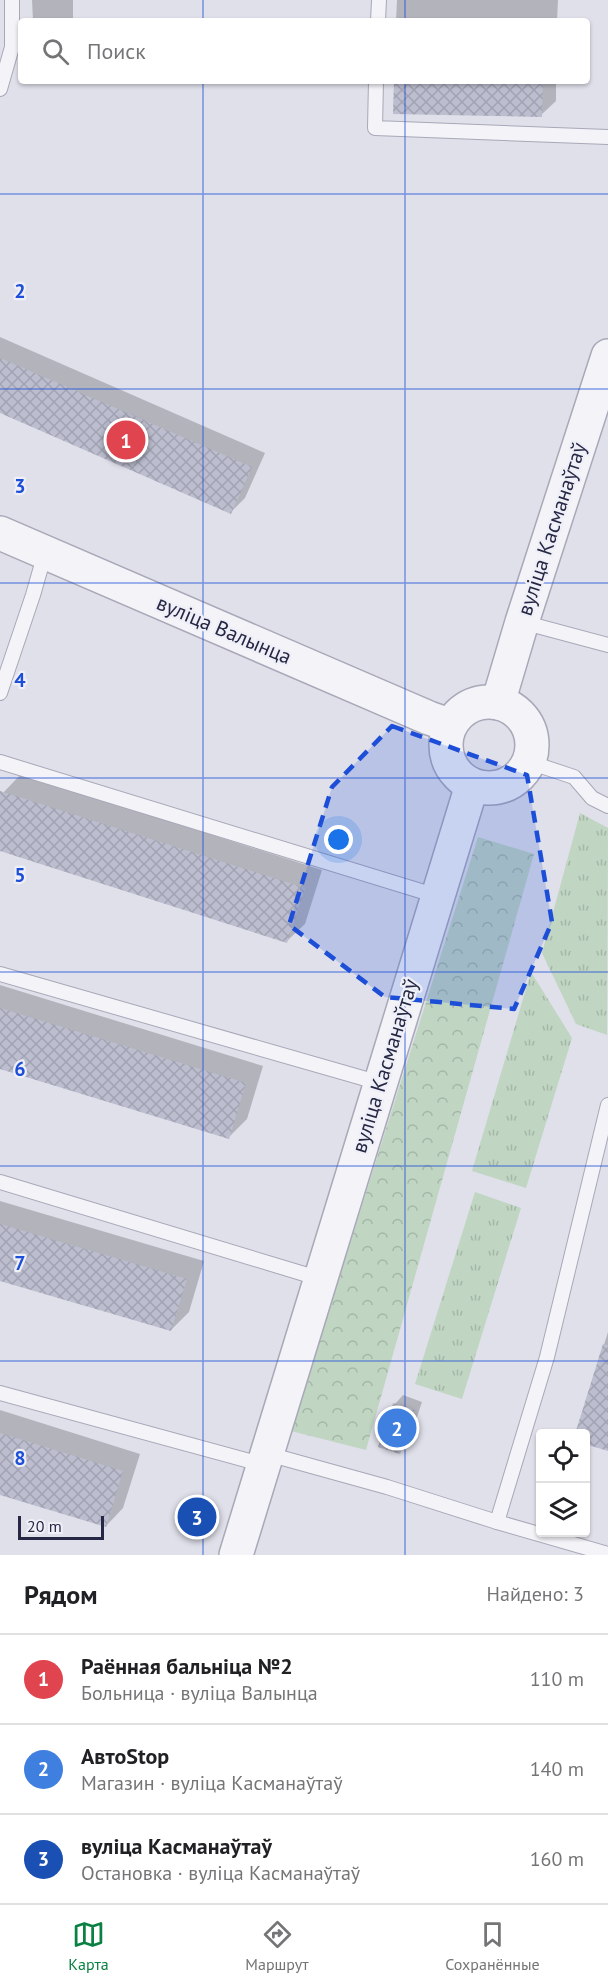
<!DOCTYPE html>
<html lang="ru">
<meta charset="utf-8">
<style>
:root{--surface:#fff;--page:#f2f2f2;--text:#202124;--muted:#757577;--line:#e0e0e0;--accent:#0b8043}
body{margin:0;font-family:"PT Sans",sans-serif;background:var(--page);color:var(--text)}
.controls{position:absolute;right:18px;bottom:18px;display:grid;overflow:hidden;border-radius:6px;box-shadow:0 2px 4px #0004}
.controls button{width:54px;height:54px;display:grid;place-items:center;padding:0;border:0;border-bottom:2px solid var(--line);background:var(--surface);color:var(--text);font:30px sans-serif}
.scale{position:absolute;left:18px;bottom:15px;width:86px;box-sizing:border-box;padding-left:6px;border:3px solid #262744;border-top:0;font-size:16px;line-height:21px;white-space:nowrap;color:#262744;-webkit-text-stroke:4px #eff0f7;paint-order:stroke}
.you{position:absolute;left:339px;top:840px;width:21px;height:21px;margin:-15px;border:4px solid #fff;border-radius:50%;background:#1a73e8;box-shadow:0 0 0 9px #1a73e833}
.badge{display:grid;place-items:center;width:39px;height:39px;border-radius:50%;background:var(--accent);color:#fff;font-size:20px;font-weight:700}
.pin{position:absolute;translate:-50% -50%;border:3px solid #fff;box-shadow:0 2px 6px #0006}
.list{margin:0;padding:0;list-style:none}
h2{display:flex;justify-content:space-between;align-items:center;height:78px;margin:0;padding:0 24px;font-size:26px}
h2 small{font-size:20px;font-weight:400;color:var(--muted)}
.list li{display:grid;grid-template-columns:39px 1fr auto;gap:18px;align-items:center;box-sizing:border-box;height:90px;padding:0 24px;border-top:2px solid var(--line)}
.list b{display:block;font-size:22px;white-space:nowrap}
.list p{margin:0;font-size:20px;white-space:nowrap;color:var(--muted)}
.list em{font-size:20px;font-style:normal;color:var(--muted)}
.icon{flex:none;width:33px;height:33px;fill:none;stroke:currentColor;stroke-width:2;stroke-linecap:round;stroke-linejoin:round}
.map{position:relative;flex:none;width:608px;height:1555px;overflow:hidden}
.search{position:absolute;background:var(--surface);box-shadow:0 2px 4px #0004;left:18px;right:18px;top:18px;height:66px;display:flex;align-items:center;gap:15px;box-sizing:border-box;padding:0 21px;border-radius:6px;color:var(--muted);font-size:22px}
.sheet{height:348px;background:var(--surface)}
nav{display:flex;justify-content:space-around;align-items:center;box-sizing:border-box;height:84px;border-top:2px solid var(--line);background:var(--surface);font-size:16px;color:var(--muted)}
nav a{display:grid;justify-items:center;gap:3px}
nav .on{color:var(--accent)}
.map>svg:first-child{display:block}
.grass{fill:url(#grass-tufts)}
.forest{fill:url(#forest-crowns)}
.shadow{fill:#0003}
.building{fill:url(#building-cross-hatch)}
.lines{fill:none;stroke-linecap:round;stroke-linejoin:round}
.service-casing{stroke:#a8a8b8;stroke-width:16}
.tertiary-casing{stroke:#a8a8b8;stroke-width:36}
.service{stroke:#f3f3f8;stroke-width:14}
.tertiary{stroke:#f3f3f8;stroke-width:33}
.marked{fill:#1d4ed8;fill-opacity:0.2;stroke:#1d4ed8;stroke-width:4.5;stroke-dasharray:12 8;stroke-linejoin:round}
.grid{fill:none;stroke:#1d4ed8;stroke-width:1.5;stroke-opacity:0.55}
.labels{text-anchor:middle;stroke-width:4.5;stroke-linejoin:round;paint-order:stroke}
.street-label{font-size:21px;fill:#262744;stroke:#eff0f7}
.grid-label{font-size:20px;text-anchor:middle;font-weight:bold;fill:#1d4ed8;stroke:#eff0f7;stroke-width:4.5;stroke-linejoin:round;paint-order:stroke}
</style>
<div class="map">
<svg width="608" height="1555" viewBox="0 0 608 1555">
<defs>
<pattern id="grass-tufts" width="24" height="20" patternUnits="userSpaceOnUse" patternTransform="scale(1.5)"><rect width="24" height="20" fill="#c0d5c2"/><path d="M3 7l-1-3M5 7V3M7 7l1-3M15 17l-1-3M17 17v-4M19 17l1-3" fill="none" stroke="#a5b7a8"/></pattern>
<pattern id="forest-crowns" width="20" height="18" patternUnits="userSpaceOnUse" patternTransform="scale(1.5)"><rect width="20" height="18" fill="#c0d5c2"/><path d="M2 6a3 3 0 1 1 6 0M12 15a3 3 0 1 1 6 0" fill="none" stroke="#a5b7a8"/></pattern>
<pattern id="building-cross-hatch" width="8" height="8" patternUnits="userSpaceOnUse" patternTransform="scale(1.5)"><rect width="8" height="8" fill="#bcbdce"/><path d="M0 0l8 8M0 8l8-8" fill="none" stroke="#a1a2b2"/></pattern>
</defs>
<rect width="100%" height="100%" fill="#dfe0ea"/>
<g class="grass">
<polygon points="580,813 608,828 607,1035 576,1024 542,953"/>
<polygon points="531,972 572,1038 526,1188 472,1171"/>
<polygon points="475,1192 521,1208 462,1399 415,1384"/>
</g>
<polygon class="forest" points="478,837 534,854 366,1450 291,1431"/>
<g class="shadow">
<polygon points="32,0 73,0 73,21 33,21"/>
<polygon points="397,0 558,0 557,21 396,21"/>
<polygon points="395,81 556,81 556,101 541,115"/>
<polygon points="0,337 265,453 245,498 231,512 0,412"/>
<polygon points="21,774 322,870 305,924 287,941 0,850 0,803 4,792"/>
<polygon points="0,985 263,1066 247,1119 229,1137 0,1067"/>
<polygon points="0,1201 204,1261 189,1312 171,1330 0,1280"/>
<polygon points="608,1332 608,1449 586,1434 576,1434"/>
<polygon points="403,1395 422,1402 408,1444 400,1452 380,1446 395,1404"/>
<polygon points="0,1410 140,1454 123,1508 106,1526 0,1493"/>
</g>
<g class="building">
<polygon points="394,81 543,81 542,117 393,114"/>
<polygon points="0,358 252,467 231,514 0,413"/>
<polygon points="0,791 305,888 287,943 0,851"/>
<polygon points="0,1008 246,1083 229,1139 0,1069"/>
<polygon points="0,1224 187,1279 171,1331 0,1281"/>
<polygon points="603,1344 608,1345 608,1451 585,1444 585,1434 575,1434"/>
<polygon points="393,1403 415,1410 400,1454 378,1447"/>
<polygon points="0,1433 123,1471 106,1527 0,1495"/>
</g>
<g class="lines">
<g class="service-casing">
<g id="service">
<polyline points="378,21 379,0"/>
<polyline points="376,81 375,128 608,137"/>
<polyline points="0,89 12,47 12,0"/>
<polyline points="522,622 608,645"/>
<polyline points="0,693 33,595 45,553"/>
<polyline points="0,762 437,896"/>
<polyline points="529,762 574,777 592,798 608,806"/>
<polyline points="0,974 380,1083"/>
<polyline points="0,1182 321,1279"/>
<polyline points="0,1393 264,1465"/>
<polyline points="268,1454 387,1487 497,1522 608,1554"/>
<polyline points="497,1522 547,1357 608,1105"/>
</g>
</g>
<g class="tertiary-casing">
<g id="tertiary">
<polyline points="0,533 429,718 449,725"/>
<circle cx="489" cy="745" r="43"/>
<polyline points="498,703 522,622 608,356"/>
<polyline points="236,1555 472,785"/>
</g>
</g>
<use href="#service" class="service"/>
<use href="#tertiary" class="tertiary"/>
</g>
<path class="marked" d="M 392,726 L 527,775 L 552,922 L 514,1009 L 385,997 L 289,925 L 332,787 Z"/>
<path class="grid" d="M 203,0 L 203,21M 405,0 L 405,21M 203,81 L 203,1555M 405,81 L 405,1555M 0,194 L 608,194M 0,389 L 608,389M 0,583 L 608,583M 0,778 L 608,778M 0,972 L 608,972M 0,1166 L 608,1166M 0,1361 L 608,1361"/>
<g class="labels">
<g class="street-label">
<text transform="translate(552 529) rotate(-72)" y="7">вуліца Касманаўтаў</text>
<text transform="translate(224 630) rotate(23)" y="7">вуліца Валынца</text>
<text transform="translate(385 1066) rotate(-73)" y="7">вуліца Касманаўтаў</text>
</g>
</g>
<g class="grid-label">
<text x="20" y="298">2</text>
<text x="20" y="493">3</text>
<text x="20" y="687">4</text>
<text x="20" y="882">5</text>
<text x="20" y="1076">6</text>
<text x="20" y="1270">7</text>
<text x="20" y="1465">8</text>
</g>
</svg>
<div class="controls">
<button><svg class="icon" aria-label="locate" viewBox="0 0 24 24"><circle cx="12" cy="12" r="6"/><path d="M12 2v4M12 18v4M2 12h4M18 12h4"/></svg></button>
<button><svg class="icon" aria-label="layers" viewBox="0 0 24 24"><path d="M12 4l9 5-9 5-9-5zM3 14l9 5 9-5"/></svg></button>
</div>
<div class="scale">20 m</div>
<div class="you"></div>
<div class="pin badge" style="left:126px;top:440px;background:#e0444e">1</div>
<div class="pin badge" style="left:397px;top:1428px;background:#3f7fe0">2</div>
<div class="pin badge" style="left:197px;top:1517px;background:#1a4fb4">3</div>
<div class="search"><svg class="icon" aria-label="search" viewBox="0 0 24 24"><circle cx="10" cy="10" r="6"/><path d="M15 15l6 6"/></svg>Поиск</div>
</div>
<section class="sheet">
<h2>Рядом<small>Найдено: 3</small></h2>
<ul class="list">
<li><span class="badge" style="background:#e0444e">1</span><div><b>Раённая бальніца №2</b><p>Больница · вуліца Валынца</p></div><em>110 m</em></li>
<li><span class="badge" style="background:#3f7fe0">2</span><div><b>АвтоStop</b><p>Магазин · вуліца Касманаўтаў</p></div><em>140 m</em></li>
<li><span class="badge" style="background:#1a4fb4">3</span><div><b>вуліца Касманаўтаў</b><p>Остановка · вуліца Касманаўтаў</p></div><em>160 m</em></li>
</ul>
</section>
<nav>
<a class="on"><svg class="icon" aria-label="map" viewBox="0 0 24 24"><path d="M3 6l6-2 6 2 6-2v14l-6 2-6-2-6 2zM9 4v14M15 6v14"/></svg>Карта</a>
<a><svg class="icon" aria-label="directions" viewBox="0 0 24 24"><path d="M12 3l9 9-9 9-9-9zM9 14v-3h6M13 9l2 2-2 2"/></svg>Маршрут</a>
<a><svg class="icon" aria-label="saved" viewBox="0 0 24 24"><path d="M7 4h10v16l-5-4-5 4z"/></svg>Сохранённые</a>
</nav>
